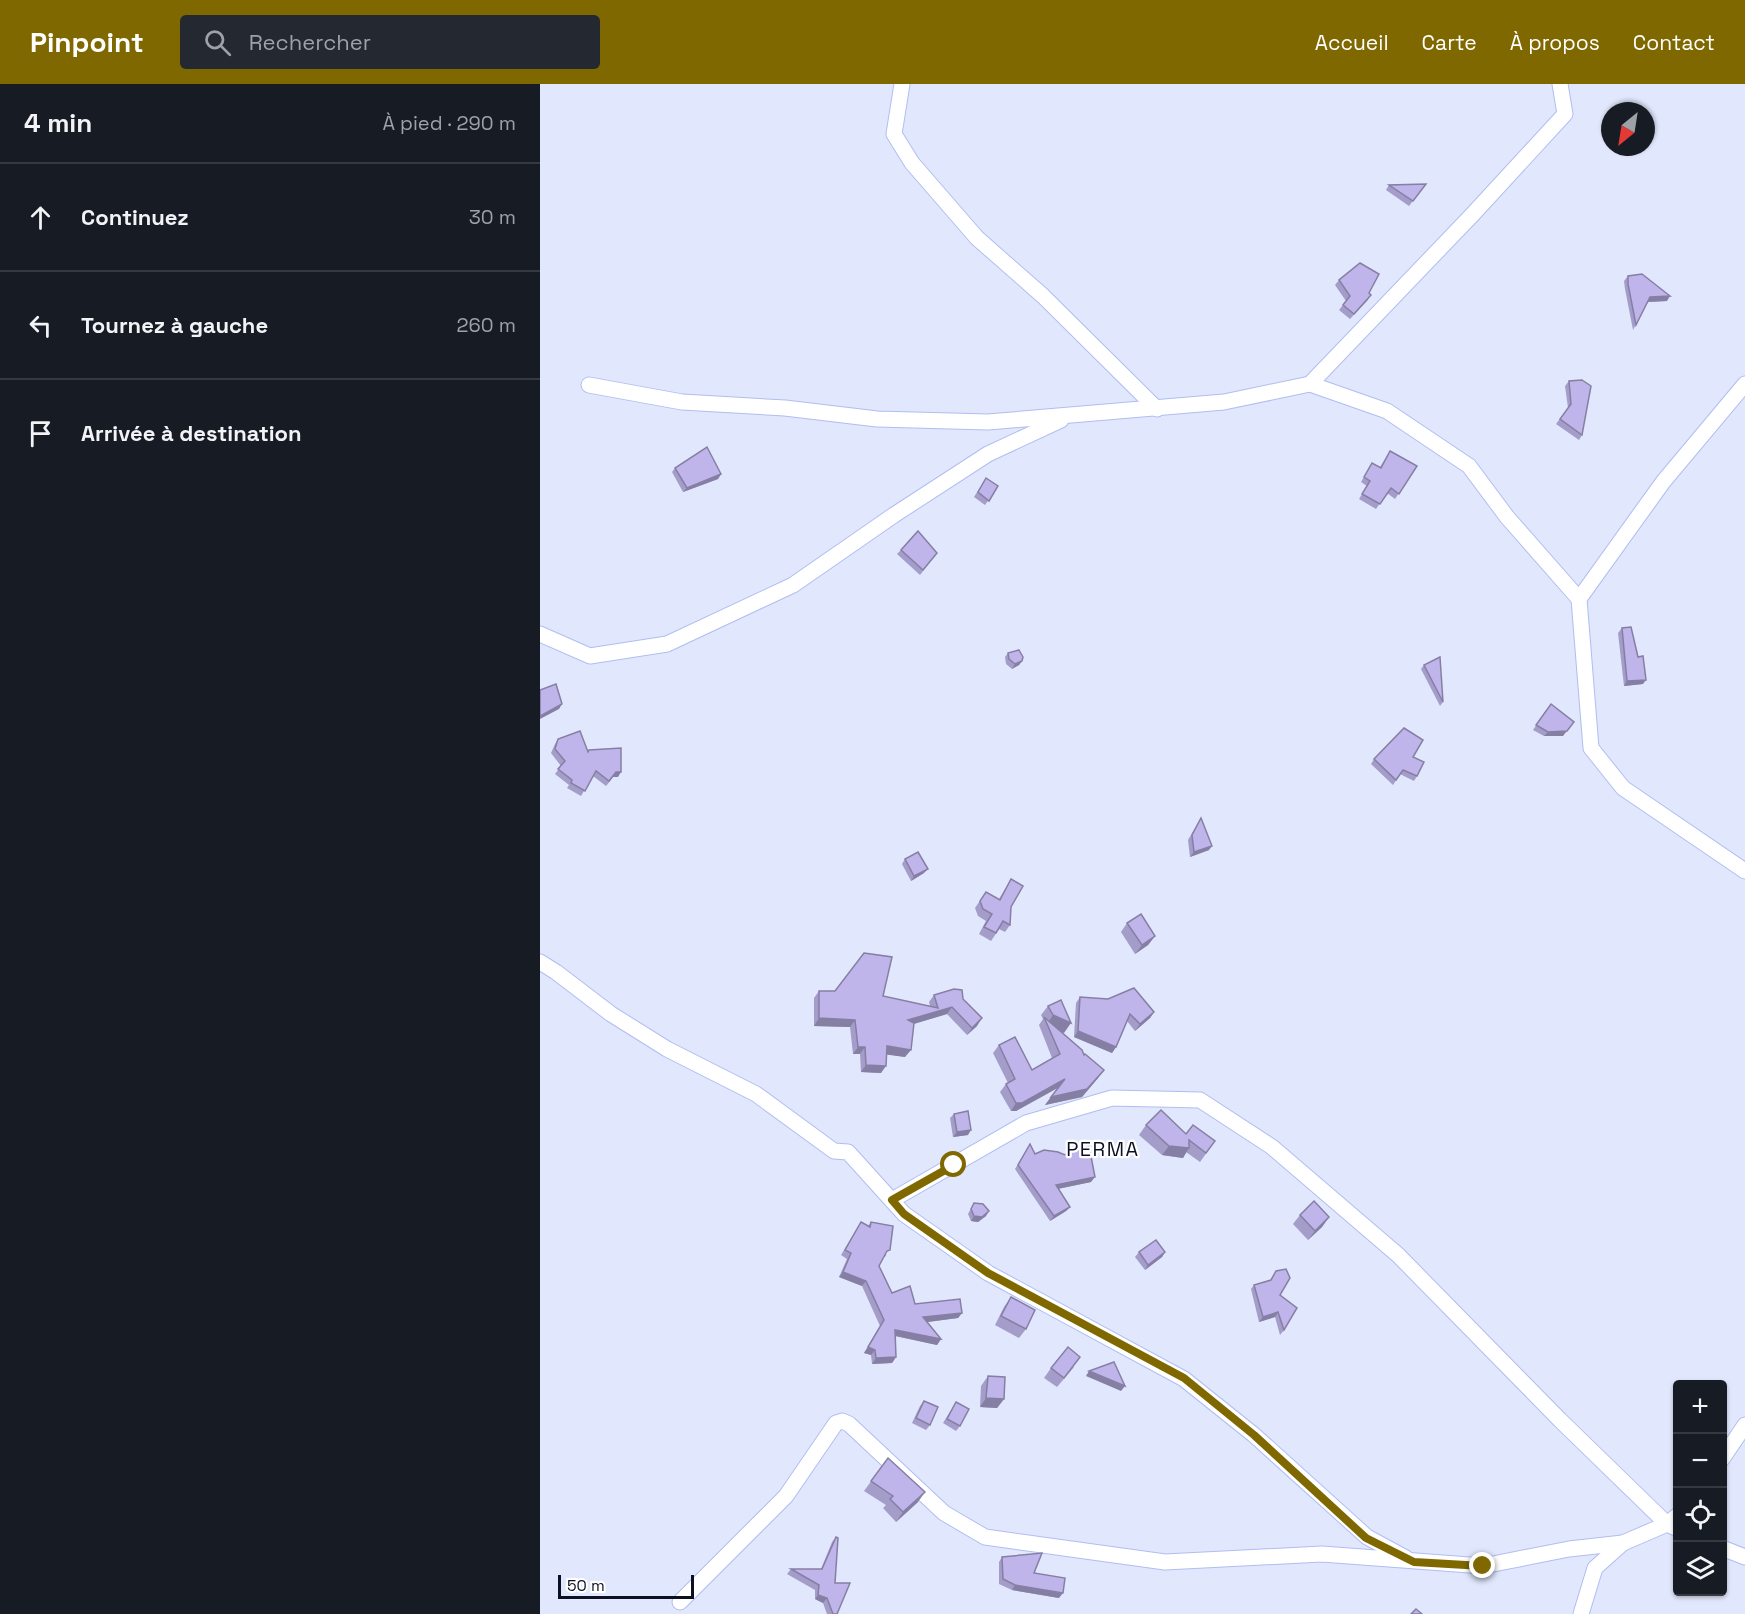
<!DOCTYPE html>
<html lang="fr">
<meta charset="utf-8">
<style>
:root{--surface:#171b24;--page:#242831;--text:#f1f3f6;--muted:#9ea1a6;--line:#363941;--accent:#7f6800}
body{margin:0;font-family:"Space Grotesk",sans-serif;background:var(--page);color:var(--text)}
.controls{position:absolute;right:18px;bottom:18px;display:grid;overflow:hidden;border-radius:6px;box-shadow:0 2px 4px #0004}
.controls button{width:54px;height:54px;display:grid;place-items:center;padding:0;border:0;border-bottom:2px solid var(--line);background:var(--surface);color:var(--text);font:30px sans-serif}
.compass{position:absolute;left:1061px;top:18px;width:54px;height:54px;border-radius:50%;background:var(--surface);box-shadow:0 2px 4px #0004;rotate:210deg}
.scale{position:absolute;left:18px;bottom:15px;width:136px;box-sizing:border-box;padding-left:6px;border:3px solid #0d1022;border-top:0;font-size:16px;line-height:21px;white-space:nowrap;color:#0d1022;-webkit-text-stroke:4px #fff;paint-order:stroke}
.stop{position:absolute;width:18px;height:18px;margin:-14px;border:4px solid #7f6800;border-radius:50%;background:#fff}
.stop.end{background:#7f6800;border-color:#fff;box-shadow:0 2px 6px #0008}
.list{margin:0;padding:0;list-style:none}
h2{display:flex;justify-content:space-between;align-items:center;height:78px;margin:0;padding:0 24px;font-size:26px}
h2 small{font-size:20px;font-weight:400;color:var(--muted)}
.list li{display:grid;grid-template-columns:39px 1fr auto;gap:18px;align-items:center;box-sizing:border-box;height:108px;padding:0 24px;border-top:2px solid var(--line)}
.list b{display:block;font-size:22px;white-space:nowrap}
.list em{font-size:20px;font-style:normal;color:var(--muted)}
.icon{flex:none;width:33px;height:33px;fill:none;stroke:currentColor;stroke-width:2;stroke-linecap:round;stroke-linejoin:round}
.map{position:relative;flex:none;width:1205px;height:1530px;overflow:hidden}
header{display:flex;align-items:center;gap:36px;box-sizing:border-box;height:84px;padding:0 30px;background:var(--accent);color:#fff}
header strong{font-size:28px}
nav{display:flex;gap:33px;margin-inline-start:auto;font-size:21px}
.search{width:420px;height:54px;background:var(--page);display:flex;align-items:center;gap:15px;box-sizing:border-box;padding:0 21px;border-radius:6px;color:var(--muted);font-size:22px}
main{display:flex}
aside{flex:1;background:var(--surface)}
.map>svg:first-child{display:block}
.lines{fill:none;stroke-linecap:round;stroke-linejoin:round}
.street-casing{stroke:#b0bef1;stroke-width:17}
.street{stroke:#fff;stroke-width:15}
.wall{fill:#a49cc9}
.shaded-wall{fill:#867fa4}
.building{fill:#bfb5ea;stroke:#867fa4;stroke-width:1.5}
.route{stroke:#7f6800;stroke-width:8}
.labels{text-anchor:middle;stroke-width:4.5;stroke-linejoin:round;paint-order:stroke}
.quarter-label{font-size:20px;letter-spacing:1.5px;fill:#0d1022;stroke:#fff}
</style>
<header>
<strong>Pinpoint</strong>
<div class="search"><svg class="icon" aria-label="search" viewBox="0 0 24 24"><circle cx="10" cy="10" r="6"/><path d="M15 15l6 6"/></svg>Rechercher</div>
<nav><a>Accueil</a><a>Carte</a><a>À propos</a><a>Contact</a></nav>
</header>
<main>
<aside>
<h2>4 min<small>À pied · 290 m</small></h2>
<ul class="list">
<li><svg class="icon" aria-label="ahead" viewBox="0 0 24 24"><path d="M12 20V5M6 11l6-6 6 6"/></svg><div><b>Continuez</b></div><em>30 m</em></li>
<li><svg class="icon" aria-label="left" viewBox="0 0 24 24"><path d="M17 20v-9H6M10 6l-5 5 5 5"/></svg><div><b>Tournez à gauche</b></div><em>260 m</em></li>
<li><svg class="icon" aria-label="arrive" viewBox="0 0 24 24"><path d="M6 21V4h12l-3 4 3 4H6"/></svg><div><b>Arrivée à destination</b></div></li>
</ul>
</aside>
<div class="map">
<svg width="1205" height="1530" viewBox="0 0 1205 1530">
<rect width="100%" height="100%" fill="#e1e7fc"/>
<g class="lines">
<g class="street-casing">
<g id="street">
<polyline points="362,0 354,50 372,79 437,154 503,212 617,325"/>
<polyline points="770,300 933,130 1025,30 1020,0"/>
<polyline points="1205,300 1123,398 1039,515 1051,664 1083,704 1205,787"/>
<polyline points="49,301 142,318 245,324 337,335 448,338 684,318 770,300 847,327 929,382 967,433 1039,515"/>
<polyline points="0,550 50,572 127,560 253,501 354,431 448,370 521,336"/>
<polyline points="0,878 16,888 71,930 127,965 216,1010 294,1067 308,1068 364,1130 448,1189 644,1295 714,1351 827,1453 866,1474"/>
<polyline points="352,1116 486,1039 572,1014 660,1016 732,1063 858,1171 1020,1336 1127,1440 1138,1445"/>
<polyline points="1182,1375 1205,1341"/>
<polyline points="1182,1464 1205,1473"/>
<polyline points="140,1518 246,1412 296,1339 302,1337 309,1340 404,1429 445,1453 625,1478 782,1470 943,1482 1029,1465 1083,1459"/>
<polyline points="1041,1530 1055,1484 1083,1459 1127,1440 1138,1431"/>
</g>
</g>
<use href="#street" class="street"/>
</g>
<g class="wall">
<polygon points="886,100 869,122 846,106 849,101"/>
<polygon points="1088,192 1127,217 1108,218 1093,246 1085,205 1084,197"/>
<polygon points="799,196 829,209 828,216 810,235 799,226 806,217 795,201"/>
<polygon points="1029,297 1042,351 1039,356 1016,340 1028,324 1025,302"/>
<polygon points="850,367 877,382 855,415 847,409 836,425 819,415 827,402 821,398 832,379 840,383"/>
<polygon points="135,384 181,390 178,395 143,408 132,388"/>
<polygon points="446,394 458,402 445,421 434,413"/>
<polygon points="361,466 397,469 380,491 357,470"/>
<polygon points="1082,544 1103,600 1084,602 1078,549"/>
<polygon points="468,569 482,577 479,581 472,585 466,580 465,573"/>
<polygon points="884,581 903,618 900,622 881,585"/>
<polygon points="1011,620 1023,652 1004,652 993,646"/>
<polygon points="18,655 48,668 78,693 73,693 66,702 53,692 41,712 27,704 29,701 15,690 21,682 11,669 15,660"/>
<polygon points="873,673 877,692 874,697 860,690 853,701 831,680 834,675"/>
<polygon points="661,734 669,766 650,773 648,756"/>
<polygon points="365,775 384,789 371,797 362,780"/>
<polygon points="471,795 471,823 470,841 465,848 459,845 451,857 439,850 446,837 438,832 435,824 446,808 459,815"/>
<polygon points="587,839 615,852 608,861 595,870 581,848"/>
<polygon points="279,907 343,912 390,922 389,918 394,911 423,915 437,942 427,951 407,930 374,940 365,973 347,970 341,989 321,988 320,970 313,970 310,943 274,942 274,914"/>
<polygon points="540,913 568,915 614,928 610,934 595,947 587,937 576,963 572,969 534,953 536,919"/>
<polygon points="508,922 524,949 519,947 544,971 558,994 542,1013 505,1021 518,1004 476,1027 471,1027 460,1008 466,1000 468,999 453,969 459,961 492,986 512,974 499,941 503,935 501,931"/>
<polygon points="414,1030 428,1051 413,1053 410,1034"/>
<polygon points="606,1041 646,1050 675,1057 660,1078 646,1068 643,1074 622,1071 599,1051"/>
<polygon points="490,1060 495,1070 551,1098 518,1105 530,1123 526,1127 510,1137 475,1085"/>
<polygon points="434,1119 446,1132 438,1138 431,1137 428,1130"/>
<polygon points="760,1131 789,1133 782,1143 768,1156 753,1140"/>
<polygon points="321,1138 328,1142 331,1138 346,1172 344,1173 339,1182 352,1209 375,1220 422,1229 418,1234 387,1238 401,1255 397,1261 355,1252 356,1273 352,1279 332,1280 331,1271 324,1269 340,1242 322,1202 299,1193 307,1175 301,1171"/>
<polygon points="599,1168 625,1168 622,1173 605,1186 595,1173"/>
<polygon points="736,1187 744,1246 740,1251 735,1233 719,1238 711,1205 714,1201 730,1196"/>
<polygon points="471,1213 486,1245 479,1254 455,1241 464,1223"/>
<polygon points="534,1283 517,1303 504,1294 511,1284"/>
<polygon points="448,1292 464,1315 457,1324 440,1323 441,1302"/>
<polygon points="384,1317 390,1341 386,1346 372,1339 380,1322"/>
<polygon points="416,1318 420,1342 416,1347 403,1339"/>
<polygon points="348,1374 378,1418 356,1438 343,1424 346,1421 324,1407"/>
<polygon points="296,1453 295,1499 297,1530 287,1530 283,1519 275,1515 275,1506 247,1490 251,1485 281,1485 292,1458"/>
<polygon points="462,1473 494,1489 519,1514 472,1506 459,1500 459,1478"/>
</g>
<g class="shaded-wall">
<polygon points="1130,212 1127,217 1107,218 1110,213"/>
<polygon points="181,390 178,395 143,408 147,404"/>
<polygon points="482,577 479,581 472,585 475,580"/>
<polygon points="1106,596 1103,600 1084,602 1087,597"/>
<polygon points="22,620 19,625 0,635 0,632"/>
<polygon points="1034,638 1023,652 1004,652 1008,648"/>
<polygon points="76,688 81,688 78,693 73,693 66,702"/>
<polygon points="672,762 669,766 650,773 654,768"/>
<polygon points="388,785 384,789 371,797 374,792"/>
<polygon points="615,852 608,861 595,870 602,861"/>
<polygon points="412,923 407,930 363,943 368,936"/>
<polygon points="614,928 610,934 595,947 600,940"/>
<polygon points="513,931 531,939 524,949 508,942 507,940"/>
<polygon points="279,934 315,936 310,943 274,942"/>
<polygon points="442,934 437,942 427,951 432,944"/>
<polygon points="538,947 576,963 572,969 534,953"/>
<polygon points="347,962 371,966 365,973 342,970"/>
<polygon points="318,963 325,963 320,970 313,970"/>
<polygon points="326,981 346,982 341,989 321,988"/>
<polygon points="564,986 558,994 542,1013 505,1021 511,1013"/>
<polygon points="525,995 519,1003 476,1027 471,1027 476,1019"/>
<polygon points="431,1046 428,1051 413,1053 417,1048"/>
<polygon points="629,1062 649,1064 643,1074 622,1071"/>
<polygon points="555,1093 551,1098 512,1106 516,1101"/>
<polygon points="530,1123 526,1127 510,1137 514,1132"/>
<polygon points="449,1127 446,1132 438,1138 431,1137 434,1132"/>
<polygon points="789,1133 782,1143 768,1156 775,1147"/>
<polygon points="625,1168 622,1173 605,1186 608,1181"/>
<polygon points="303,1188 326,1197 322,1202 299,1193"/>
<polygon points="738,1228 735,1233 719,1238 723,1233"/>
<polygon points="422,1229 418,1234 380,1239 383,1233"/>
<polygon points="355,1246 401,1255 397,1261 351,1251"/>
<polygon points="328,1263 335,1266 331,1271 324,1269"/>
<polygon points="356,1273 352,1279 332,1280 336,1274"/>
<polygon points="549,1287 585,1302 581,1307 546,1292"/>
<polygon points="446,1314 464,1315 457,1324 440,1323"/>
<polygon points="385,1408 378,1418 356,1438 363,1428"/>
<polygon points="475,1501 523,1509 519,1514 472,1506"/>
<polygon points="278,1511 287,1514 283,1519 275,1515"/>
</g>
<g class="building">
<polygon points="886,100 873,117 849,101"/>
<polygon points="820,179 839,190 829,209 831,211 814,230 803,221 810,212 799,196"/>
<polygon points="1102,190 1130,212 1110,213 1096,241 1088,200 1088,192"/>
<polygon points="1042,296 1051,302 1042,351 1020,335 1031,320 1029,297"/>
<polygon points="167,363 181,390 147,404 135,384"/>
<polygon points="850,367 877,382 859,410 851,404 840,420 822,410 830,397 824,393 832,379 841,384"/>
<polygon points="446,394 458,402 449,417 438,408"/>
<polygon points="378,447 397,469 383,486 361,466"/>
<polygon points="1091,543 1098,573 1103,572 1106,596 1087,597 1082,544"/>
<polygon points="479,566 483,573 482,577 475,580 469,575 468,569"/>
<polygon points="900,573 903,618 884,581"/>
<polygon points="16,600 22,620 0,632 0,606"/>
<polygon points="1011,620 1034,638 1027,647 1008,648 996,641"/>
<polygon points="864,644 883,656 873,673 884,678 877,692 863,686 856,696 834,675"/>
<polygon points="40,647 48,668 49,666 81,664 81,688 76,688 69,697 56,687 45,707 31,699 32,696 18,685 25,677 15,665 18,655"/>
<polygon points="661,734 672,762 654,768 652,751"/>
<polygon points="378,768 388,785 374,792 365,775"/>
<polygon points="471,795 483,802 471,823 470,841 463,837 456,849 444,843 452,830 443,825 440,817 446,808 460,816"/>
<polygon points="601,830 615,852 602,861 587,839"/>
<polygon points="324,869 352,873 343,912 398,924 394,911 414,905 422,906 423,915 442,934 432,944 412,923 368,936 374,939 371,966 347,962 346,982 326,981 325,963 318,963 315,936 279,934 279,907 295,907"/>
<polygon points="594,904 614,928 600,940 590,930 576,963 538,947 540,913 568,915"/>
<polygon points="521,916 531,939 513,931 508,922"/>
<polygon points="504,933 542,966 544,971 545,970 564,986 547,1005 511,1013 525,995 482,1019 476,1019 466,1000 475,995 459,961 475,953 492,986 520,970"/>
<polygon points="621,1026 646,1050 653,1041 675,1057 666,1069 649,1056 649,1064 629,1062 606,1041"/>
<polygon points="428,1027 431,1046 417,1048 414,1030"/>
<polygon points="548,1057 555,1093 516,1101 530,1123 514,1132 478,1081 490,1060 495,1070 504,1066 518,1068 525,1071"/>
<polygon points="774,1117 789,1133 775,1147 760,1131"/>
<polygon points="434,1119 443,1120 449,1127 442,1133 434,1132 431,1125"/>
<polygon points="321,1138 330,1143 331,1138 353,1142 350,1166 347,1167 339,1182 352,1209 370,1202 375,1220 420,1215 422,1229 383,1233 401,1255 355,1246 356,1273 336,1274 335,1266 328,1263 344,1236 326,1197 303,1188 311,1169 305,1166"/>
<polygon points="616,1156 625,1168 608,1181 599,1168"/>
<polygon points="746,1185 750,1194 740,1211 757,1224 744,1246 738,1228 723,1233 714,1201 731,1196 736,1187"/>
<polygon points="471,1213 495,1226 486,1245 461,1232"/>
<polygon points="528,1263 540,1273 524,1294 511,1284"/>
<polygon points="574,1278 585,1302 549,1287"/>
<polygon points="448,1292 465,1293 464,1315 446,1314"/>
<polygon points="384,1317 398,1323 390,1341 376,1334"/>
<polygon points="416,1318 429,1325 420,1342 407,1335"/>
<polygon points="348,1374 385,1408 363,1428 350,1415 353,1412 331,1397"/>
<polygon points="296,1453 298,1454 295,1499 310,1499 297,1530 293,1530 287,1514 278,1511 279,1501 251,1485 282,1485"/>
<polygon points="502,1469 494,1489 525,1494 523,1509 475,1501 463,1495 462,1473"/>
<polygon points="876,1525 882,1530 871,1530"/>
</g>
<g class="lines">
<polyline class="route" points="414,1081 352,1116 364,1130 448,1189 644,1294 714,1351 826,1454 874,1478 943,1482"/>
</g>
<g class="labels">
<g class="quarter-label">
<text x="563" y="1072">PERMA</text>
</g>
</g>
</svg>
<div class="controls">
<button>+</button>
<button>−</button>
<button><svg class="icon" aria-label="locate" viewBox="0 0 24 24"><circle cx="12" cy="12" r="6"/><path d="M12 2v4M12 18v4M2 12h4M18 12h4"/></svg></button>
<button><svg class="icon" aria-label="layers" viewBox="0 0 24 24"><path d="M12 4l9 5-9 5-9-5zM3 14l9 5 9-5"/></svg></button>
</div>
<svg class="compass" viewBox="-18 -18 36 36"><path d="M0-13l5 13h-10z" fill="#e53935"/><path d="M0 13l5-13h-10z" fill="#9ea1a6"/></svg>
<div class="scale">50 m</div>
<div class="stop" style="left:414px;top:1081px"></div>
<div class="stop end" style="left:943px;top:1482px"></div>
</div>
</main>
